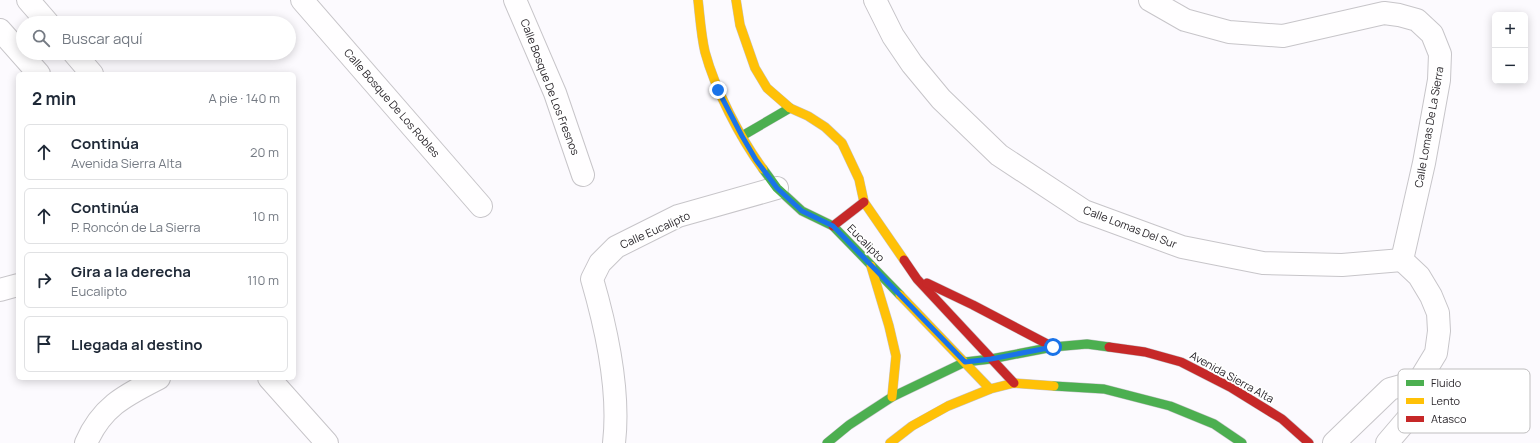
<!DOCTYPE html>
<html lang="es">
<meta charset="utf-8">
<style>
:root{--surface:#fff;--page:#f6f6f7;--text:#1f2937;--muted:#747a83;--line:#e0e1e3}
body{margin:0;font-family:Manrope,sans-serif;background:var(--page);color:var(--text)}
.controls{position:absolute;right:12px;top:12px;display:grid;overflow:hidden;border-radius:6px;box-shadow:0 2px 10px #0003}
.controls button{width:36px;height:36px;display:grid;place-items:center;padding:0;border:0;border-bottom:1px solid var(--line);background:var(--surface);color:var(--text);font:20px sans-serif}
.stop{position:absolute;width:12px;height:12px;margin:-9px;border:3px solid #1a73e8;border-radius:50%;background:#fff}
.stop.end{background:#1a73e8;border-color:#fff;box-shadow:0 1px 4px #0008}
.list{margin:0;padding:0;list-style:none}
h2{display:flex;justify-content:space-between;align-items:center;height:52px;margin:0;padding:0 16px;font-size:17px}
h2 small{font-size:13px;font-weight:400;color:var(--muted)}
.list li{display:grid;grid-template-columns:26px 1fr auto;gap:12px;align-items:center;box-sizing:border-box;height:56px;margin:0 8px 8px;padding:0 8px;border:1px solid var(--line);border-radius:6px}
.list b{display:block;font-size:15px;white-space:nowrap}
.list p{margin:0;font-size:13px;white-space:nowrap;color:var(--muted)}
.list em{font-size:13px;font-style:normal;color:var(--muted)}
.icon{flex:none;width:22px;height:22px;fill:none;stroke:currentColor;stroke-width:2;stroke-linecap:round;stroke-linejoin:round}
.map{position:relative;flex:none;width:1540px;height:443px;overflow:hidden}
.search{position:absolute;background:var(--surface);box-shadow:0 2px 10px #0003;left:16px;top:16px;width:280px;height:44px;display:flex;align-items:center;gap:10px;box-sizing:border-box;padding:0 14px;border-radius:22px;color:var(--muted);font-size:15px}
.panel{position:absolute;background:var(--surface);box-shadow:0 2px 10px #0003;left:16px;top:72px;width:280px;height:308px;border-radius:6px}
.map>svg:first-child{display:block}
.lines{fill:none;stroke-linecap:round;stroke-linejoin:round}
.street-casing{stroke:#c7c5c9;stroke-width:24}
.fast-casing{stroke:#c7c5c9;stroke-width:10}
.slow-casing{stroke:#c7c5c9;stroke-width:10}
.jam-casing{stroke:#c7c5c9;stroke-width:10}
.street{stroke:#fffeff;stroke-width:22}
.fast{stroke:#4caf50;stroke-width:9}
.slow{stroke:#ffc107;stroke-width:9}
.jam{stroke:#c62828;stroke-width:9}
.route{stroke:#1a73e8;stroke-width:5}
.labels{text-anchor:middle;stroke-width:3.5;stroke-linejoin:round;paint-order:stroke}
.street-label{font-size:11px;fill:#2a262b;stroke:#fff}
.key{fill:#fff;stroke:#bfbebf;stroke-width:1}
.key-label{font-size:11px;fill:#2a262b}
</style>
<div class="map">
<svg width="1540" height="443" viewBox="0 0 1540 443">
<rect width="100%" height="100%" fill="#fcfafe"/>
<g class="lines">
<g class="street-casing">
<g id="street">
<polyline points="28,0 48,23"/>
<polyline points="302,0 481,206"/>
<polyline points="515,0 555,93 583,175"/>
<polyline points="875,0 893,36 912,64 941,99 999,155 1084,211 1182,247 1263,263 1342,265 1402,260"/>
<polyline points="1150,0 1185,20 1229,32 1283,36 1384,13 1399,15 1417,20 1432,34 1440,54 1439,80 1424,163 1402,260 1419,276 1431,296 1438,313 1439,331 1436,353 1419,381 1416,409 1387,443"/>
<polyline points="0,30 39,74"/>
<polyline points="74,53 92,74"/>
<polyline points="0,290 18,285"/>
<polyline points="269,378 327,443"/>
<path d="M 86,443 C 102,406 126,395 159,378"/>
<path d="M 614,443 C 620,392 606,327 592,279 L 600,263 L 616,247 L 678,216 L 777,188"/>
<polyline points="1334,443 1390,389 1419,381"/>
</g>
</g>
<g class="fast-casing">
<g id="fast">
<polyline points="742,136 790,108"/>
<polyline points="763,169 777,188 802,211 833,226 900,295"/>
<polyline points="1054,386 1104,389 1170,406 1214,424 1242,443"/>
<polyline points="827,443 849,425 892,397 965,362 991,359 1053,347 1087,344 1109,347"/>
</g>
</g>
<g class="slow-casing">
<g id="slow">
<path d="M 698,0 C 700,17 701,35 705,52 C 715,89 740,138 763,169"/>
<polyline points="736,0 740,25 755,68 767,88 790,108 808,116 825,127 842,143 859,179 864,202 904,260"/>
<polyline points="871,266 889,326 896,356 892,397"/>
<polyline points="900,295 990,389"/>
<polyline points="890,443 912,426 948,406 990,389 1014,383 1054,386"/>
</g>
</g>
<g class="jam-casing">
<g id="jam">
<polyline points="833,226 864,202"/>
<polyline points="904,260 917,279 1014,383"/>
<polyline points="927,283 973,305 1053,347"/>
<polyline points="1109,347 1145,352 1181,362 1230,387 1282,419 1309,443"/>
</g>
</g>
<use href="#street" class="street"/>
<use href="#fast" class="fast"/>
<use href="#slow" class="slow"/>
<use href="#jam" class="jam"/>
</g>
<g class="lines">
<polyline class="route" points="718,90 742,136 756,160 777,188 802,211 833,226 965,362 991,359 1053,347"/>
</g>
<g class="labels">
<g class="street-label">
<text transform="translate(550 87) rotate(69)" y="4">Calle Bosque De Los Fresnos</text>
<text transform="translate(392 103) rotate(49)" y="4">Calle Bosque De Los Robles</text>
<text transform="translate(1429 127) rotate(-80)" y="4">Calle Lomas De La Sierra</text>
<text transform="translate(1130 227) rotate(21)" y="4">Calle Lomas Del Sur</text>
<text transform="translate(655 230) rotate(-24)" y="4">Calle Eucalipto</text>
<text transform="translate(866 243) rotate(45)" y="4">Eucalipto</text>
<text transform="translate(1232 377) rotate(29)" y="4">Avenida Sierra Alta</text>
</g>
</g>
<rect x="1398" y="369" width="132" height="64" rx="6" class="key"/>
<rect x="1406" y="380" width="18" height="6" fill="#4caf50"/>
<rect x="1406" y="398" width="18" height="6" fill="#ffc107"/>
<rect x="1406" y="416" width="18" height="6" fill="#c62828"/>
<g class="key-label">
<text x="1431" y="387">Fluido</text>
<text x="1431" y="405">Lento</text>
<text x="1431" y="423">Atasco</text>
</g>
</svg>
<div class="controls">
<button>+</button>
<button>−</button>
</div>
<div class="stop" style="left:1053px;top:347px"></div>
<div class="stop end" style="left:718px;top:90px"></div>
<div class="search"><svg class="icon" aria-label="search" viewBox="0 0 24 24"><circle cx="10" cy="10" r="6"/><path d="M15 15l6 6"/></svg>Buscar aquí</div>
<section class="panel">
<h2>2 min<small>A pie · 140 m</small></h2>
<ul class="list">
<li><svg class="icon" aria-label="ahead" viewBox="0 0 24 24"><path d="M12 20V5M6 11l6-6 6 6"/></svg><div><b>Continúa</b><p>Avenida Sierra Alta</p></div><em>20 m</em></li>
<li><svg class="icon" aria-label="ahead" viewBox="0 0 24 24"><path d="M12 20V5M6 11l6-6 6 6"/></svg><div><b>Continúa</b><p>P. Roncón de La Sierra</p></div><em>10 m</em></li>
<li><svg class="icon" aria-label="right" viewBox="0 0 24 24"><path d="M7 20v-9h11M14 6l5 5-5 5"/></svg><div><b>Gira a la derecha</b><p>Eucalipto</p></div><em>110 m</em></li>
<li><svg class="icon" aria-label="arrive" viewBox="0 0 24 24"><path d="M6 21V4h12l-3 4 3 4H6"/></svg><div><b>Llegada al destino</b></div></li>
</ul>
</section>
</div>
